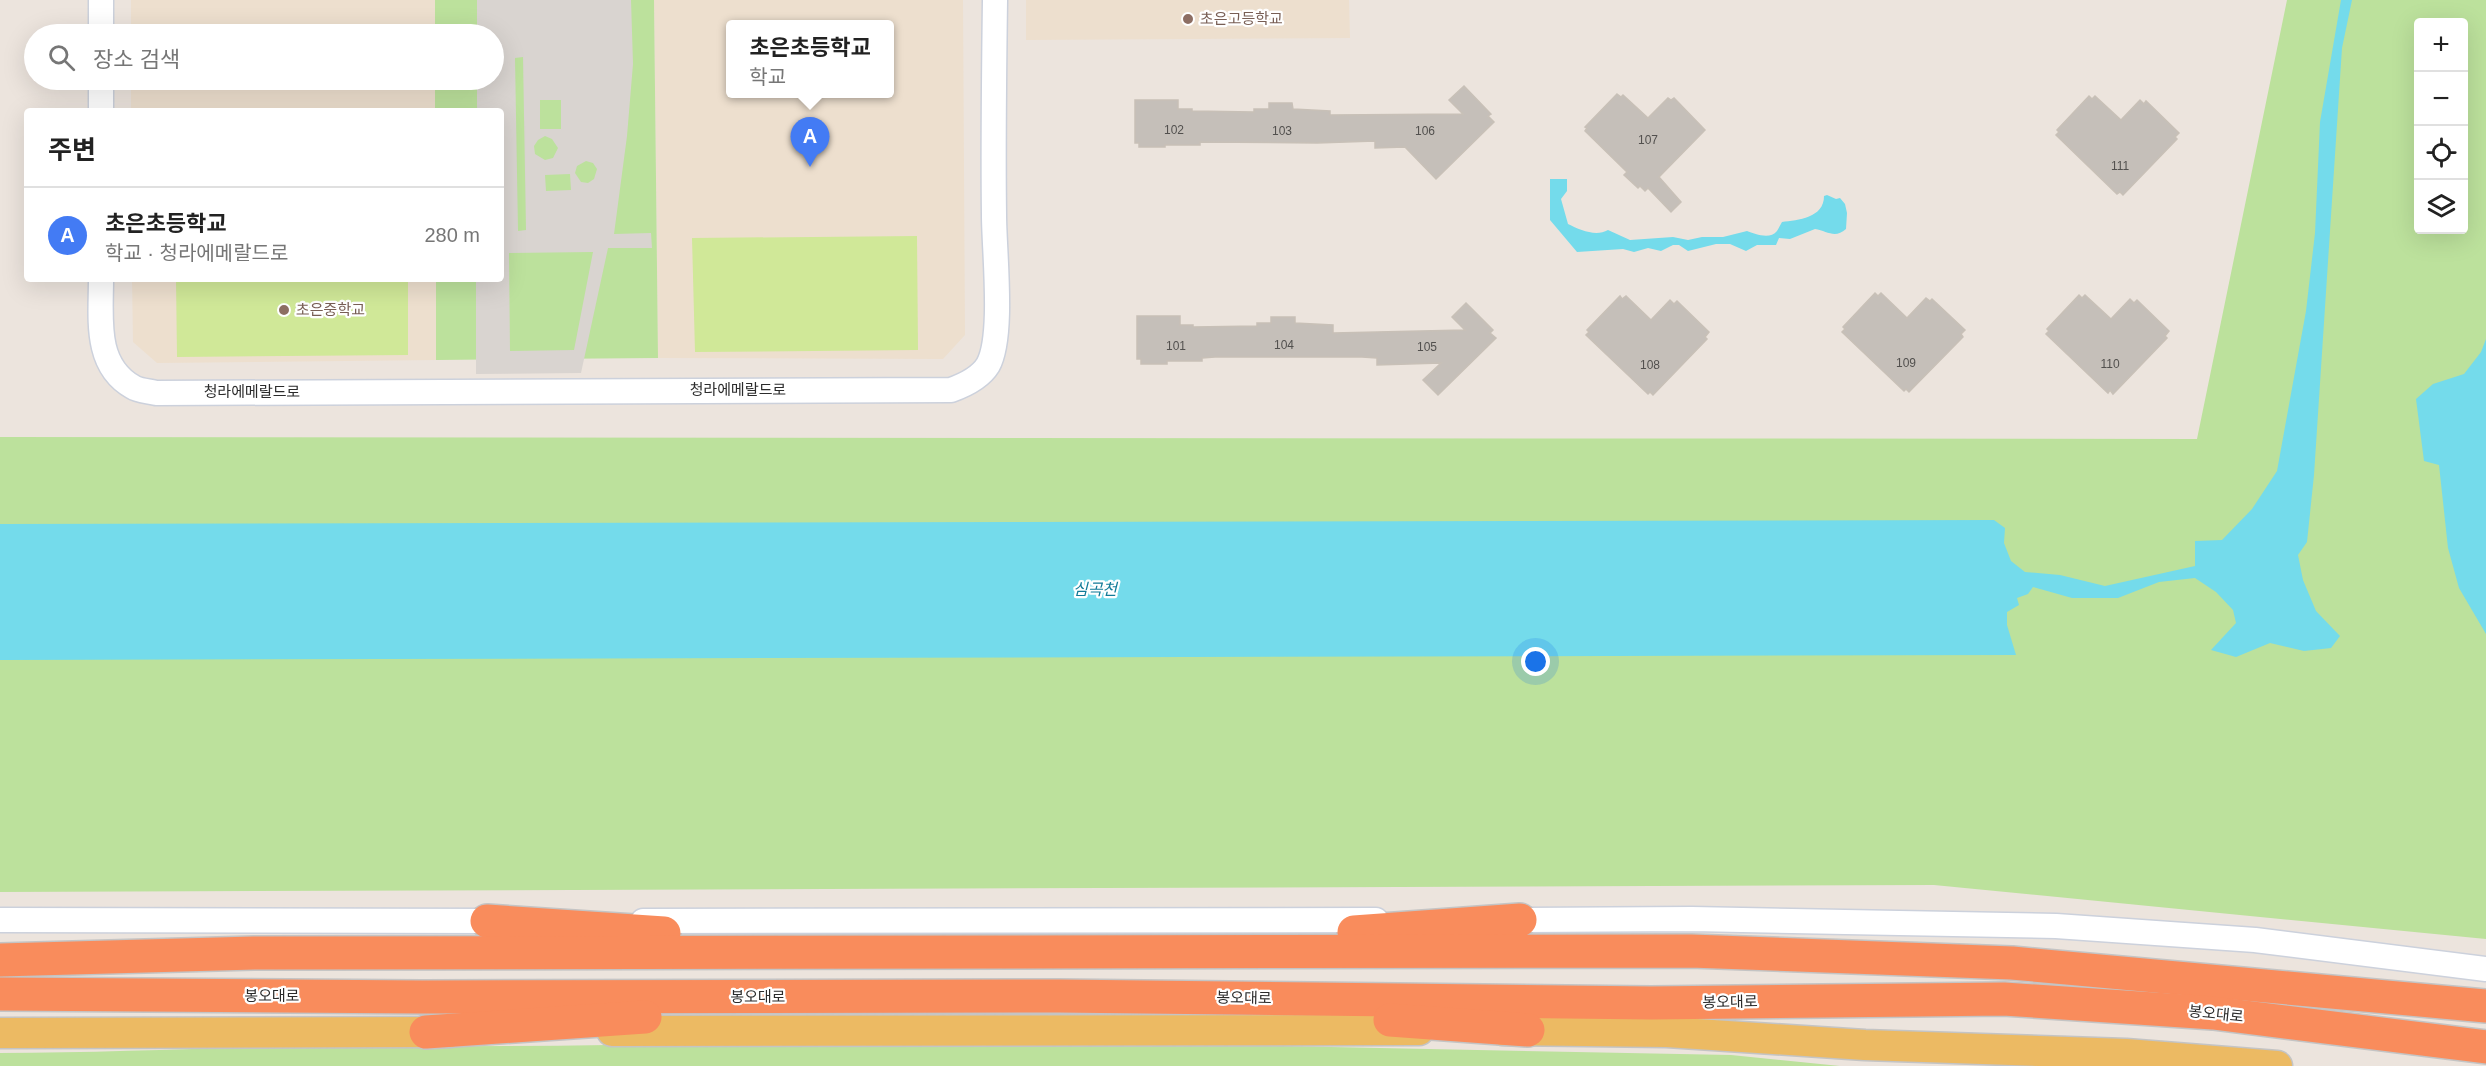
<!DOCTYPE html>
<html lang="ko">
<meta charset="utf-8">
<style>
:root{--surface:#fff;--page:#f6f6f6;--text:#222;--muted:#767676;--line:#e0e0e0;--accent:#437bf4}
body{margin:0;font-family:Arial,"Noto Sans KR",sans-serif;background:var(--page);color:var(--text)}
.controls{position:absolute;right:18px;top:18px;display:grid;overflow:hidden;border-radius:6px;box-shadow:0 6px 24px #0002}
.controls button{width:54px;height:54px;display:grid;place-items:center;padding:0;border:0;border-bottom:2px solid var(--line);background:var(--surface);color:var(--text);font:30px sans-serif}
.you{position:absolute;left:1536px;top:662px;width:21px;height:21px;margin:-15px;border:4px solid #fff;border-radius:50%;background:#1a73e8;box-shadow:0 0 0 9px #1a73e833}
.badge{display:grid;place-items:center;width:39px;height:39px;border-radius:50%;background:var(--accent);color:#fff;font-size:20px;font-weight:700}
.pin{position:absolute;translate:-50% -50px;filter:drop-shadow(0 2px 3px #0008)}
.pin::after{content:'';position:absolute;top:32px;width:21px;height:18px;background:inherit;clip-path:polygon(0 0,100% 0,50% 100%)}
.popup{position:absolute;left:726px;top:20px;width:168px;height:78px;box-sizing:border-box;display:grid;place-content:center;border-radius:6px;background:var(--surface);filter:drop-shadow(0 2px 4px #0005);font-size:20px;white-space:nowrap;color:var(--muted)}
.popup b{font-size:22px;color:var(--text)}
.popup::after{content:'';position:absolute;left:50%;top:100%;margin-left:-12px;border:12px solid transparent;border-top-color:var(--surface)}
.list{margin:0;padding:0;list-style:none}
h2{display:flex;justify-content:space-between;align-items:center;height:78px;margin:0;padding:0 24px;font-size:26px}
h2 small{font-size:20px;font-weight:400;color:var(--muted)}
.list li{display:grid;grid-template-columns:39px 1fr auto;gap:18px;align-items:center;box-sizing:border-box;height:96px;padding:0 24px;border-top:2px solid var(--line)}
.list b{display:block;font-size:22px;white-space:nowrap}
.list p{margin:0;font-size:20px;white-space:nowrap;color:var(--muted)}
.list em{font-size:20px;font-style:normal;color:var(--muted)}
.icon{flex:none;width:33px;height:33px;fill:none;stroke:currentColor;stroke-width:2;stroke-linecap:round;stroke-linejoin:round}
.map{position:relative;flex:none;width:2486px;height:1066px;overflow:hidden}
.search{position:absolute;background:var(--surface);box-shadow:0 6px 24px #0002;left:24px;top:24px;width:480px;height:66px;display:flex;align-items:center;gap:15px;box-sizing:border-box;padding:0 21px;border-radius:33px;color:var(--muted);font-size:22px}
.panel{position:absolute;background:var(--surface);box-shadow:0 6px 24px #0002;left:24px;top:108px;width:480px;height:174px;border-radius:6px}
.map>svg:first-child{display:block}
.education{fill:#eddfce;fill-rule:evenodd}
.green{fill:#bce19c;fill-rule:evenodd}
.pitch{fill:#d0e898}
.plaza{fill:#d9d4d0;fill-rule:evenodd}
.water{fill:#74dbeb}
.building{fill:#c5bfb9;stroke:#c8c0b7;stroke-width:1.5}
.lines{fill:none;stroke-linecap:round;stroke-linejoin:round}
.minor-casing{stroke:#ccd1dc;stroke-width:27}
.major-casing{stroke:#c4c4c4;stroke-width:33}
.highway-casing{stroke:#c4c4c4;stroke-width:36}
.minor{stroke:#fff;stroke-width:24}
.major{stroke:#ecba63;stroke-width:30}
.highway{stroke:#f98c5c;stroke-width:33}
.education-dot{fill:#8d6e63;stroke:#fff;stroke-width:2}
.labels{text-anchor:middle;stroke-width:4.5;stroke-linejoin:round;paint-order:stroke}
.number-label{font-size:12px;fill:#52504e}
.education-label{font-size:15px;fill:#785e54;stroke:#fff;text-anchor:start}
.street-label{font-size:15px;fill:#2b2b2b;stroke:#fff}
.water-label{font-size:16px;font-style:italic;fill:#127b98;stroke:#fff}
</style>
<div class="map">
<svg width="2486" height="1066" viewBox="0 0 2486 1066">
<rect width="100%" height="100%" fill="#ece4dd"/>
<g class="education">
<rect x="131" y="0" width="304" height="34"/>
<path d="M 654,0 L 963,0 L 965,335 L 943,359 L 658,358 ZM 730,24 L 890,24 L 890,94 L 730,94 Z"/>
<polygon points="1026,0 1349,0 1350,38 1026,40"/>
<rect x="131" y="80" width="304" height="31"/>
<polygon points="132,279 436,279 436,360 157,363 133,342"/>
</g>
<g class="green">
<polygon points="435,0 654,0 658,358 436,360 436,279 501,279 501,111 435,111 435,80 494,80 494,34 435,34"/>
<path d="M 2287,0 L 2486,0 L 2486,939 L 1934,885 L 0,892 L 0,437 L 2197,439 ZM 2418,22 L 2464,22 L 2464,230 L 2418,230 Z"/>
<path d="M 708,1043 L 860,1046 L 1229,1045 L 1731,1055 L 1840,1066 L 0,1066 L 0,1053 C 98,1053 197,1048 295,1047 C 433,1046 570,1047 708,1043 Z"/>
</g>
<g class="pitch">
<polygon points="917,236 918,350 695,352 692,238"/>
<polygon points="176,279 408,279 408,355 177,357"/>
</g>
<path class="plaza" d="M 477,0 L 631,0 L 633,64 L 627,136 L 614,234 L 651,233 L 652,248 L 608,248 L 581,373 L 476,374 L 476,279 L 501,279 L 501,111 L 477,111 L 477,80 L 494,80 L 494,34 L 477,34 ZM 523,57 L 526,230 L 518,231 L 515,58 ZM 540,100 L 561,100 L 561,129 L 540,129 ZM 545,136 L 552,139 L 558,148 L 553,158 L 545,160 L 535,154 L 534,146 L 538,140 ZM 586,161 L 593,163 L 597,169 L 594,179 L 588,183 L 581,182 L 575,173 L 577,166 ZM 570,174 L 571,190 L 546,191 L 545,175 ZM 593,252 L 574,350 L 510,351 L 509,253 Z"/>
<g class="water">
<polygon points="2341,0 2352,0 2342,48 2314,475 2307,542 2298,555 2303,580 2316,611 2340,636 2331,648 2304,651 2270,643 2236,657 2211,650 2236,623 2233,610 2216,592 2195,578 2159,582 2118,598 2072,598 2033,587 2028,594 2017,598 2019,605 2007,612 2007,625 2016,655 0,660 0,524 1994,520 2005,528 2004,543 2011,561 2025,572 2060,575 2105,586 2195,566 2195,541 2222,540 2252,509 2277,471 2306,311 2315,233 2320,122"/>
<path d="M 1550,179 L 1567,179 L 1567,191 L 1561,199 L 1568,224 C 1580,230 1596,237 1608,230 L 1630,240 L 1673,237 L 1688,240 L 1702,237 L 1723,237 L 1747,231 C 1755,234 1770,240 1777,231 C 1779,228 1780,225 1782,222 C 1798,220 1824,218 1824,196 L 1827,195 L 1836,199 L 1840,198 L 1845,204 L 1847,213 L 1846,229 C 1835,239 1827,231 1815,229 L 1790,239 L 1779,238 L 1776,245 L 1757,245 L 1746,251 L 1730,244 L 1716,244 L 1688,251 L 1679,245 L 1673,245 L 1661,251 L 1648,248 L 1634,252 L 1623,249 L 1577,252 L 1550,220 Z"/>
<polygon points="2486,339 2486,634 2459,588 2448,548 2439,465 2424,461 2416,399 2433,384 2464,374 2481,352"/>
</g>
<g class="building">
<polygon points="1464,86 1491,114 1488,116 1494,122 1436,179 1405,147 1375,148 1375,141 1317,143 1200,142 1200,145 1165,145 1165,147 1139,147 1139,143 1135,143 1135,100 1178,100 1178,109 1192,109 1192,111 1254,112 1254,109 1269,109 1269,103 1292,103 1293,109 1330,111 1330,115 1463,114 1449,100"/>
<polygon points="1617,94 1621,97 1623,95 1648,118 1668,98 1671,100 1674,98 1705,130 1659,177 1681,202 1671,212 1648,188 1645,191 1640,186 1638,188 1624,175 1627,172 1585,131 1587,128 1585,127"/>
<polygon points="2089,96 2092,99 2095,96 2121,120 2140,100 2144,104 2146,101 2179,133 2175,137 2177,139 2123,195 2120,192 2117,194 2056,135 2059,132 2057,130"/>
<polygon points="1875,293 1878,296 1881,293 1907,318 1926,298 1930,301 1932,299 1965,330 1961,334 1963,337 1909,392 1906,389 1904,391 1842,332 1845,329 1843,327"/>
<polygon points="2079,295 2082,298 2085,295 2111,319 2130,299 2134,303 2137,300 2169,331 2165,336 2167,338 2113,394 2110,390 2108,393 2046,334 2049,331 2047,329"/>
<polygon points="1620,296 1622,299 1626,296 1651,320 1670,300 1674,304 1677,301 1709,332 1705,337 1707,339 1653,395 1650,392 1648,394 1586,335 1589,332 1587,330"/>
<polygon points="1466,303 1493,330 1490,333 1496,338 1438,395 1423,380 1441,363 1377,365 1377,358 1362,357 1215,357 1202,358 1202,361 1167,361 1167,364 1141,364 1141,359 1137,359 1137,316 1180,316 1180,325 1193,325 1193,327 1257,326 1257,323 1271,323 1271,317 1295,317 1295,323 1333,325 1333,333 1465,330 1452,317"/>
</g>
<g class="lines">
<g class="minor-casing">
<g id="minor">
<polyline points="101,34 101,0"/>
<polyline points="101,111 101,80"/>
<path d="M 101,279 C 101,318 94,365 133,387 C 139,391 149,391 156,393 L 951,390 C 965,385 980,378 988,365 C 1004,336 994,251 994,215 C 993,143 994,72 995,0"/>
<polyline points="0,920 503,921"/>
<polyline points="1504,920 1692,919 2056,926 2255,940 2486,969"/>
<polyline points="643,921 1376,920"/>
</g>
</g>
<g class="major-casing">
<g id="major">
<polyline points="1503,1030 1667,1032 1865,1045 2126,1054 2277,1066"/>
<polyline points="612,1031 1419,1030"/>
<polyline points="0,1033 450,1032"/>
</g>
</g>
<g class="highway-casing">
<g id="highway">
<polyline points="487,921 664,933"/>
<polyline points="1354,932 1520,920"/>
<polyline points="0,960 254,953 1691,951 2012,963 2486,1006"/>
<polyline points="0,994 422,997 1059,996 1651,1003 2004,999 2213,1013 2486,1047"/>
<polyline points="1390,1020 1528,1030"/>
<polyline points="426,1032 645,1017"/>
</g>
</g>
<use href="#minor" class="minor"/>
<use href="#major" class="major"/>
<use href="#highway" class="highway"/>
</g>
<g class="education-dot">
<circle cx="1188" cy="19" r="6"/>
<circle cx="284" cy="310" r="6"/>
</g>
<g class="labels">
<g class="number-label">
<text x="1174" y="134">102</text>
<text x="1282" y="135">103</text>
<text x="1425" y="135">106</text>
<text x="1648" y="144">107</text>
<text x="2120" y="170">111</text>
<text x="1284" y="349">104</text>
<text x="1176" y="350">101</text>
<text x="1427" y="351">105</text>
<text x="1906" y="367">109</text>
<text x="2110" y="368">110</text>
<text x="1650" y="369">108</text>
</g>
<g class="education-label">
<text x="1200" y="24">초은고등학교</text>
<text x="296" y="315">초은중학교</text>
</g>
<g class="street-label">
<text x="738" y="395">청라에메랄드로</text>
<text x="252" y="397">청라에메랄드로</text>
<text x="272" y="1001">봉오대로</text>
<text x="758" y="1002">봉오대로</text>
<text transform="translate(1244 998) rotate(1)" y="5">봉오대로</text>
<text transform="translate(1730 1002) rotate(-1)" y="5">봉오대로</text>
<text transform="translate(2216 1014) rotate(6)" y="5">봉오대로</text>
</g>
<g class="water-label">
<text x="1095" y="595">심곡천</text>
</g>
</g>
</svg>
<div class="controls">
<button>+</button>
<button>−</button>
<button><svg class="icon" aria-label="locate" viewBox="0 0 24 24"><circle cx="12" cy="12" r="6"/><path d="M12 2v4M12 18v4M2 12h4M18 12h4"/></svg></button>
<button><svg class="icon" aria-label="layers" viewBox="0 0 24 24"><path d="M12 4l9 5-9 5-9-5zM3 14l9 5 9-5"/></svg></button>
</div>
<div class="you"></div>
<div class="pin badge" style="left:810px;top:167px">A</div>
<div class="popup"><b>초은초등학교</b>학교</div>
<div class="search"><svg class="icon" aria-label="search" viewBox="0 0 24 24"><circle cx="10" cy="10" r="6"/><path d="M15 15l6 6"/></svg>장소 검색</div>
<section class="panel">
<h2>주변<small></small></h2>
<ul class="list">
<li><span class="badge">A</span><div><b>초은초등학교</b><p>학교 · 청라에메랄드로</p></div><em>280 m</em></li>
</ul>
</section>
</div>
